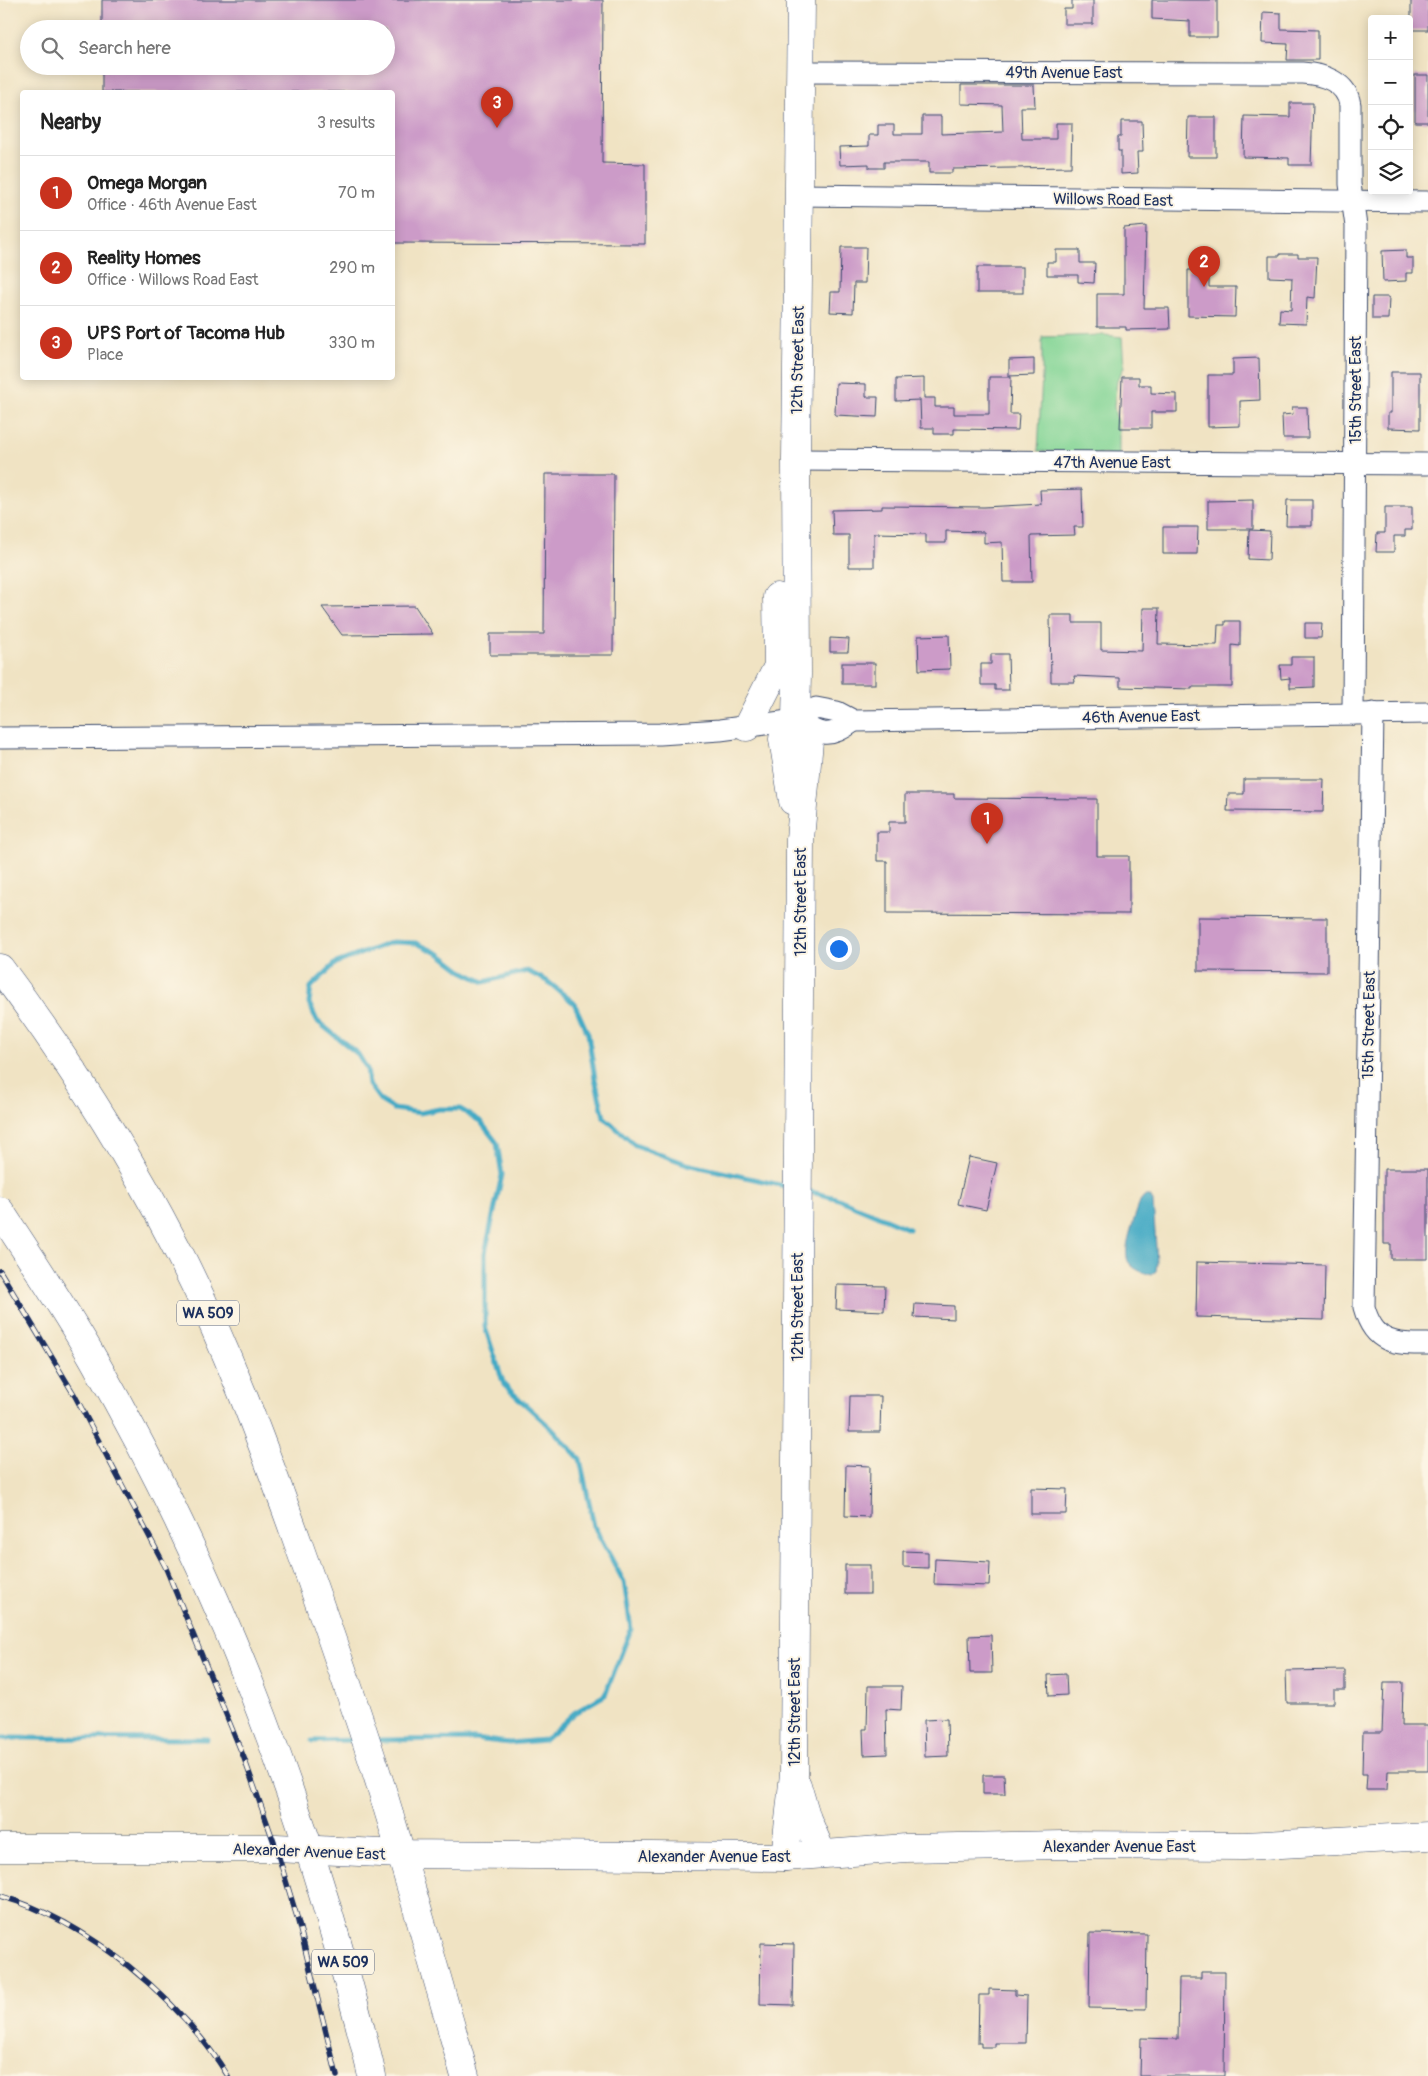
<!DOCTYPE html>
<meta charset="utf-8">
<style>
:root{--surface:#fff;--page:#f6f6f6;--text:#222;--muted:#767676;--line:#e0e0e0;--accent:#c8321e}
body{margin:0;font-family:Pangolin,sans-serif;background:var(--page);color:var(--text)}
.controls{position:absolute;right:15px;top:15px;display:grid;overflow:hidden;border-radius:5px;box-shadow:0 2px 12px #0003}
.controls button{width:45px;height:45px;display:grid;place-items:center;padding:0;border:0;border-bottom:1px solid var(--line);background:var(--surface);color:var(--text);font:25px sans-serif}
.you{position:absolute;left:838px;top:948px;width:18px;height:18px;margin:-12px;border:4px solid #fff;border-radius:50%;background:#1a73e8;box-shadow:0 0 0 8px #1a73e833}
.badge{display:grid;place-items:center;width:32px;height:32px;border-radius:50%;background:var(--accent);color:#fff;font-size:16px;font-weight:700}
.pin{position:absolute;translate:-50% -41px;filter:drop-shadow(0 1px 2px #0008)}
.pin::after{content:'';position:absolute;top:26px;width:18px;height:15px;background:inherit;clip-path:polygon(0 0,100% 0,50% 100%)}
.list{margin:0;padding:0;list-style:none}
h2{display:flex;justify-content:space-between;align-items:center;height:65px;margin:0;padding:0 20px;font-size:21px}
h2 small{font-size:16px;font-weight:400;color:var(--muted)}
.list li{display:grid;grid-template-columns:32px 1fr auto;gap:15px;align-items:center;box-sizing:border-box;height:75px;padding:0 20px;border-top:1px solid var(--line)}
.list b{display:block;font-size:19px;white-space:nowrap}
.list p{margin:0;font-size:16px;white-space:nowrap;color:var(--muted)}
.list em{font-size:16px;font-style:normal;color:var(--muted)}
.icon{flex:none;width:28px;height:28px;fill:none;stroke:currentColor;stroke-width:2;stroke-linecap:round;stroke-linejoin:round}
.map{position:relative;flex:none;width:1428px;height:2076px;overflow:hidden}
.search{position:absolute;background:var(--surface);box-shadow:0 2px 12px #0003;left:20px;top:20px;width:375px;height:55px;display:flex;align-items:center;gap:12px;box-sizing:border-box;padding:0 18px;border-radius:28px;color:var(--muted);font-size:19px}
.panel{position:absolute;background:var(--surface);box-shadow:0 2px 12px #0003;left:20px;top:90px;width:375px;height:290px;border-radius:5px}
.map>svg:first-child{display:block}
.green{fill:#84d596;stroke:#50827a}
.water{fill:#45aac5;stroke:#306c92}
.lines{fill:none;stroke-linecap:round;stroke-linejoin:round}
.stream{stroke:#45aac5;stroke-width:5}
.building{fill:#cc9bc8}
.street-casing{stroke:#3b4a6d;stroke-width:23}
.secondary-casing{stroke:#3b4a6d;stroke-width:29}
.highway-casing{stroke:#3b4a6d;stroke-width:29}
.street{stroke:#fff;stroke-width:21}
.secondary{stroke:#fff;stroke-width:28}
.highway{stroke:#fff;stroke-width:28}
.rail-casing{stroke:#1b2f5e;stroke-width:5.5}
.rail{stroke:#fcf5e5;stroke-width:4;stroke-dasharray:11;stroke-linecap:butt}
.labels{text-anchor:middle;stroke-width:4;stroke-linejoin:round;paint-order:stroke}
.shield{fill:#fcf5e5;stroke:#5e6a86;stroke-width:1}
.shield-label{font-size:15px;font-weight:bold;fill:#1b2f5e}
.street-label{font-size:16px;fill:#1b2f5e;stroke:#fcf5e5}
</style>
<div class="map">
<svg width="1428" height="2076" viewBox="0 0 1428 2076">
<rect width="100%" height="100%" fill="#fcf5e5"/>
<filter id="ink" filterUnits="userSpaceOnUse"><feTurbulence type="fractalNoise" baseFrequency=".02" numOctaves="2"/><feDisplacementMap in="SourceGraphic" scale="10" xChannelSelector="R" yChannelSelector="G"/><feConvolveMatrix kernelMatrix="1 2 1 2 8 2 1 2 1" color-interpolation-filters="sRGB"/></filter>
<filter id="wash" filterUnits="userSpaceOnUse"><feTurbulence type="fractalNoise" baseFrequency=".0096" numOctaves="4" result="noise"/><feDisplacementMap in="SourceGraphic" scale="20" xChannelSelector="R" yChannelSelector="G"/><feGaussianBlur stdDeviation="1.12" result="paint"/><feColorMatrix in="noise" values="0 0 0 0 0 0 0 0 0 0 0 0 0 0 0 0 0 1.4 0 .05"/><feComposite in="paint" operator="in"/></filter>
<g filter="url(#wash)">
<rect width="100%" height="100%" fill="#f0e3c3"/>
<polygon class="green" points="1104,335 1122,337 1124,367 1117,381 1114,406 1119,435 1119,455 1038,451 1042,376 1042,337"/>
<path class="water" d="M 1144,1196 L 1150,1196 L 1153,1201 L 1157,1263 L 1156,1271 L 1151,1275 C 1143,1273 1129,1268 1127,1258 C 1124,1244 1136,1215 1140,1201 Z"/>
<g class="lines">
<g class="stream">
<polyline points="807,1191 836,1198 909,1229"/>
<polyline points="0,1738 207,1739"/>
<polyline points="375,1740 474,1739 510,1743 545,1740 574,1713 605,1695 631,1629 624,1582 594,1526 580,1459 550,1427 504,1385 485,1327 485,1253 502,1175 497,1143 480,1121 460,1109 439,1109 420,1113 394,1109 381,1101 369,1085 367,1069 358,1054 317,1021 309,1003 311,987 336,963 392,942 416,943 440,954 462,971 484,982 527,971 547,981 574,1003 588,1034 595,1079 604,1117 635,1145 687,1164 789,1187"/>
<polyline points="312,1741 356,1740"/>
</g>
</g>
<g id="blocks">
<g class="building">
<polygon points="102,0 603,0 602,163 645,164 645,244 392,243 392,92 102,92 102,66 386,66 386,29 102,29"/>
<polygon points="1072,0 1093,0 1093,24 1064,24 1064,9 1072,9"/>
<polygon points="1152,0 1217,0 1217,37 1190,37 1190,21 1152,19"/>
<rect x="1411" y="0" width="17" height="30"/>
<polygon points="1263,12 1281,13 1281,29 1318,30 1318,60 1287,60 1288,44 1262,43"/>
<rect x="1415" y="75" width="13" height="47"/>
<polygon points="961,85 1034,85 1035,107 1021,107 1022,139 1056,139 1056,123 1072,123 1071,167 952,169 952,173 929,173 929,162 884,162 884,168 869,168 869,164 840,165 839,147 869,146 869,135 878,135 878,125 894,125 894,134 922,134 922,116 941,116 941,134 1003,132 1002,105 961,104"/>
<polygon points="1290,103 1313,103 1311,165 1289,165 1289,158 1243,157 1244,116 1290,117"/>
<polygon points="1188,117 1216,117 1216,157 1187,157"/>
<polygon points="1121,121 1142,121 1143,152 1137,152 1138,173 1121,174 1121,151 1118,151 1118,137 1121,137"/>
<polygon points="1146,226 1144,308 1169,308 1170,329 1126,330 1126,327 1097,327 1097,294 1124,294 1124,228"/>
<polygon points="841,247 866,247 865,283 854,283 853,313 830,312 831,292 840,292"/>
<polygon points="1056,250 1080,250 1080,263 1095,263 1094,283 1078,282 1078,275 1047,275 1047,262 1056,262"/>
<polygon points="1406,250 1406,258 1413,258 1413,273 1406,273 1406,281 1383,282 1382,251"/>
<polygon points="1280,254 1298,254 1298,257 1317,257 1315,298 1307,297 1306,324 1279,323 1280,309 1291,310 1292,278 1269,277 1269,256 1280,256"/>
<rect x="977" y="267" width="46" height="26"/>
<polygon points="1188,270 1209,270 1209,287 1236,287 1235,317 1188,316"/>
<polygon points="1372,297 1389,297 1388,319 1372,319"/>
<polygon points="1259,358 1260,400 1240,401 1240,426 1208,427 1208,375 1233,375 1233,359"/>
<polygon points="1034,359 1034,375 1009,376 1009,360"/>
<polygon points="1391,372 1420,372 1420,429 1388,428 1388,413 1391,413"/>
<polygon points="989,377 1011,377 1010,414 1019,414 1018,430 954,429 954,434 934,434 934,428 921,428 920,400 896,401 896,379 924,378 924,398 935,398 935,407 954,407 954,414 989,414"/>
<polygon points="1122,377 1139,377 1139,385 1151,385 1151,393 1177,394 1177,412 1151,412 1151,428 1120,428"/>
<polygon points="836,383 866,384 866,397 878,397 877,417 835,415"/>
<polygon points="1292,407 1307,407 1308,438 1283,438 1282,415 1293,414"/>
<polygon points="545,474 614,474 613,655 490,655 490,634 544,634"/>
<polygon points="1082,489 1083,527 1074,527 1075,535 1031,536 1032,582 1003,582 1002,542 984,543 984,532 946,531 946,543 926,543 926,534 874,533 874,567 849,567 849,535 833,535 832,510 882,509 882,506 984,507 1041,504 1040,490"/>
<polygon points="1253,500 1253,529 1208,529 1208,501"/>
<polygon points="1287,500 1312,500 1312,526 1286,526"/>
<polygon points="1385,507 1412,507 1412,530 1405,530 1405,536 1394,536 1394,552 1376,552 1377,533 1385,533"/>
<polygon points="1163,527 1198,527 1197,554 1163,554"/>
<polygon points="1249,530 1270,531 1269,560 1248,559"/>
<polygon points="415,606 433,634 342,635 322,607"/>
<polygon points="1143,608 1159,608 1158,644 1217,645 1218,625 1225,625 1225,621 1240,621 1240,646 1232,645 1232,687 1192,687 1192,689 1120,687 1120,678 1074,676 1075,682 1051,682 1050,615 1073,615 1073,623 1101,623 1101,650 1142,651"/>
<polygon points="1305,623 1322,623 1321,638 1305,638"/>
<polygon points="949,635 950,669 919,670 918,636"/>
<polygon points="830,638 849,639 848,652 830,652"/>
<polygon points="991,654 1008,654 1009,690 995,690 995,685 981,685 981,664 991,664"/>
<polygon points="1291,657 1314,657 1314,687 1290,688 1290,678 1281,679 1280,665 1291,665"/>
<rect x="842" y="663" width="33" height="21"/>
<polygon points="1244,779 1324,779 1323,812 1227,811 1228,794 1244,794"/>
<polygon points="905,794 954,794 954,798 1097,799 1097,856 1129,856 1129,914 887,913 887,861 877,861 877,832 889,832 889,822 905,822"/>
<polygon points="1198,917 1327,918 1327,972 1198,971"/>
<polygon points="969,1157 997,1163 986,1210 958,1204"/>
<polygon points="1384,1169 1428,1169 1428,1259 1391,1259 1391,1244 1384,1244"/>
<polygon points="1197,1262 1325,1265 1324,1320 1196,1317"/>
<polygon points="837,1285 885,1286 884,1311 836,1309"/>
<polygon points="915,1304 954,1306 954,1319 914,1317"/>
<polygon points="850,1396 881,1396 880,1432 849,1432"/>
<polygon points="846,1465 870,1466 869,1517 845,1516"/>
<polygon points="1031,1488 1067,1489 1066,1514 1031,1514"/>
<polygon points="903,1551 928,1552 928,1568 903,1567"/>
<polygon points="935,1559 990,1562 989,1586 934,1584"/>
<rect x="845" y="1565" width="25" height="29"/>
<polygon points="991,1635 992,1673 970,1673 969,1636"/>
<polygon points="1345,1670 1345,1690 1334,1690 1334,1703 1287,1703 1286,1671"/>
<polygon points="1066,1674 1067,1695 1049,1696 1048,1675"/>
<polygon points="1384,1682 1403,1682 1402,1725 1428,1725 1428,1771 1388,1771 1387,1790 1366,1790 1367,1774 1362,1774 1363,1732 1382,1732"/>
<polygon points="868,1686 902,1686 901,1710 886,1709 887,1754 864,1755 863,1729 867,1729"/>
<polygon points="947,1719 948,1756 925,1757 924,1720"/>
<polygon points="983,1775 1004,1775 1005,1794 983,1794"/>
<polygon points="1090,1933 1147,1934 1146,2009 1089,2008"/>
<polygon points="761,1943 794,1944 793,2005 760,2004"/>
<polygon points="1201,1972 1225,1972 1224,2076 1140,2076 1141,2038 1178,2039 1179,1978 1201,1978"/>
<polygon points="989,1989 1015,1990 1015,1995 1027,1996 1026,2043 995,2043 995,2047 981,2047 981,2043 978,2043 979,1995 989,1995"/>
</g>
</g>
</g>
<g filter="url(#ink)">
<use href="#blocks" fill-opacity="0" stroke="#3b4a6d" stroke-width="1"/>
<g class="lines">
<g class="street-casing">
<g id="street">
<path d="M 801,72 L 1302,73 C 1323,74 1347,82 1350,105 L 1350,184 L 1356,226 L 1353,714"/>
<polyline points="798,195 1428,202"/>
<polyline points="796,460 1428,464"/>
<path d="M 1373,713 L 1364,1307 C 1374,1344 1394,1344 1428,1344"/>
<path d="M 796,720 C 821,736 829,739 854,721"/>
<polyline points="0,738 660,734 720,730 796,720 816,708 837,712 854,721 1428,713"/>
</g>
</g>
<g class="secondary-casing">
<g id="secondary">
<polyline points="747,727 778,666 777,597"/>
<polyline points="793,801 783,739 796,720 797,674 796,460 801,0"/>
<polyline points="797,1785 807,1819 822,1854"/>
<polyline points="0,1848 276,1848 401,1854 785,1857 906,1848 1063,1845 1244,1846 1428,1836"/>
<polyline points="785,1857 794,1774 800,839 809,741 796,720"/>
</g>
</g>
<g class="highway-casing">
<g id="highway">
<path d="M 0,968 C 66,1056 125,1148 175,1245 C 225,1341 262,1442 298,1543 C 327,1625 356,1707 382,1790 C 411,1885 438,1981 465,2076"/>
<path d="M 0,1211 C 32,1260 65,1309 94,1360 C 192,1531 269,1713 325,1901 C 342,1959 359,2017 372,2076"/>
</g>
</g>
<use href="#street" class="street"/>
<use href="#secondary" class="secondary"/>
<use href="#highway" class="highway"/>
<g class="rail-casing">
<g id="rail">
<polyline points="0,1271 75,1396 165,1566 244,1758 276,1848 297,1917 337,2076"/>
<path d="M 0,1896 C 87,1920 181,2000 228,2076"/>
</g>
</g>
<use href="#rail" class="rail"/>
</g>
</g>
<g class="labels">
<g class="shield">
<rect x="177" y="1300.5" width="62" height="25" rx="4"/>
<rect x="312" y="1949.5" width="62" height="25" rx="4"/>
</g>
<g class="shield-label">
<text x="208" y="1318">WA 509</text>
<text x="343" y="1967">WA 509</text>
</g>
<g class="street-label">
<text x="1064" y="78">49th Avenue East</text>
<text transform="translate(1113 199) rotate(1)" y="6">Willows Road East</text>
<text transform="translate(797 360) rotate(-89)" y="6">12th Street East</text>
<text transform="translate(1355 390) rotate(-90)" y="6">15th Street East</text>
<text x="1112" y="468">47th Avenue East</text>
<text transform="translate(1141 716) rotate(-1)" y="6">46th Avenue East</text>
<text transform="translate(800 902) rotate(-90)" y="6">12th Street East</text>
<text transform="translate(1368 1025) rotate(-89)" y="6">15th Street East</text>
<text transform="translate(797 1307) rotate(-90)" y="6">12th Street East</text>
<text transform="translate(794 1712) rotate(-90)" y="6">12th Street East</text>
<text x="1119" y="1852">Alexander Avenue East</text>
<text transform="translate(309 1851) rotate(2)" y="6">Alexander Avenue East</text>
<text x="714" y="1862">Alexander Avenue East</text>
</g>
</g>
</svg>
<div class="controls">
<button>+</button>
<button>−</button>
<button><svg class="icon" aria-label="locate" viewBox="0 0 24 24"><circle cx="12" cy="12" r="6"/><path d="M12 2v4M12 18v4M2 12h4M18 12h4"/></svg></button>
<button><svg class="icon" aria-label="layers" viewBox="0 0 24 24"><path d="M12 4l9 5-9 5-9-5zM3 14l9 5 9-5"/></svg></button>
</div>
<div class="you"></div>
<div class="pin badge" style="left:987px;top:844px">1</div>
<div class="pin badge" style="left:1204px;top:287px">2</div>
<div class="pin badge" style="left:497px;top:128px">3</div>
<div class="search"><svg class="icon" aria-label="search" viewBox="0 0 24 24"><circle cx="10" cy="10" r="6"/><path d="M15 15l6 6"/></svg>Search here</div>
<section class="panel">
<h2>Nearby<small>3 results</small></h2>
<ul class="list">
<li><span class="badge">1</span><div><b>Omega Morgan</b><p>Office · 46th Avenue East</p></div><em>70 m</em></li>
<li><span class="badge">2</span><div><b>Reality Homes</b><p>Office · Willows Road East</p></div><em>290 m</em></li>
<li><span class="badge">3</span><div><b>UPS Port of Tacoma Hub</b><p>Place</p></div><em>330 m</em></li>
</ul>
</section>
</div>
